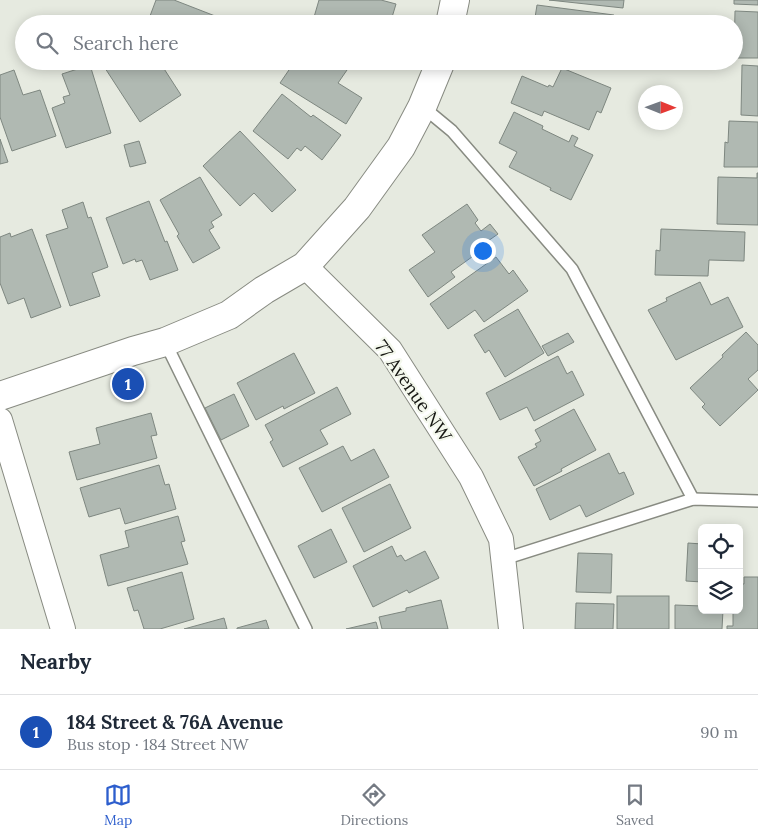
<!DOCTYPE html>
<meta charset="utf-8">
<style>
:root{--surface:#fff;--page:#f6f6f7;--text:#1f2937;--muted:#747a83;--line:#e0e1e3;--accent:#2d5ecd}
body{margin:0;font-family:Lora,serif;background:var(--page);color:var(--text)}
.controls{position:absolute;right:15px;bottom:15px;display:grid;overflow:hidden;border-radius:8px;box-shadow:0 2px 12px #0003}
.controls button{width:45px;height:45px;display:grid;place-items:center;padding:0;border:0;border-bottom:1px solid var(--line);background:var(--surface);color:var(--text);font:25px sans-serif}
.compass{position:absolute;left:638px;top:85px;width:45px;height:45px;border-radius:50%;background:var(--surface);box-shadow:0 2px 12px #0003;rotate:91deg}
.you{position:absolute;left:482px;top:250px;width:18px;height:18px;margin:-12px;border:4px solid #fff;border-radius:50%;background:#1a73e8;box-shadow:0 0 0 8px #1a73e833}
.badge{display:grid;place-items:center;width:32px;height:32px;border-radius:50%;background:var(--accent);color:#fff;font-size:16px;font-weight:700}
.pin{position:absolute;translate:-50% -50%;border:2px solid #fff;box-shadow:0 1px 5px #0006}
.list{margin:0;padding:0;list-style:none}
h2{display:flex;justify-content:space-between;align-items:center;height:65px;margin:0;padding:0 20px;font-size:21px}
h2 small{font-size:16px;font-weight:400;color:var(--muted)}
.list li{display:grid;grid-template-columns:32px 1fr auto;gap:15px;align-items:center;box-sizing:border-box;height:75px;padding:0 20px;border-top:1px solid var(--line)}
.list b{display:block;font-size:19px;white-space:nowrap}
.list p{margin:0;font-size:16px;white-space:nowrap;color:var(--muted)}
.list em{font-size:16px;font-style:normal;color:var(--muted)}
.icon{flex:none;width:28px;height:28px;fill:none;stroke:currentColor;stroke-width:2;stroke-linecap:round;stroke-linejoin:round}
.map{position:relative;flex:none;width:758px;height:629px;overflow:hidden}
.search{position:absolute;background:var(--surface);box-shadow:0 2px 12px #0003;left:15px;right:15px;top:15px;height:55px;display:flex;align-items:center;gap:12px;box-sizing:border-box;padding:0 18px;border-radius:28px;color:var(--muted);font-size:19px}
.sheet{height:140px;background:var(--surface)}
nav{display:flex;justify-content:space-around;align-items:center;box-sizing:border-box;height:70px;border-top:1px solid var(--line);background:var(--surface);font-size:14px;color:var(--muted)}
nav a{display:grid;justify-items:center;gap:2px}
nav .on{color:var(--accent)}
.map>svg:first-child{display:block}
.building{fill:#b0b9b2;stroke:#7e8780}
.lines{fill:none;stroke-linecap:round;stroke-linejoin:round}
.service-casing{stroke:#888b82;stroke-width:14}
.minor-casing{stroke:#888b82;stroke-width:26}
.tertiary-casing{stroke:#888b82;stroke-width:30}
.service{stroke:#fff;stroke-width:11}
.minor{stroke:#fff;stroke-width:24}
.tertiary{stroke:#fff;stroke-width:28}
.labels{text-anchor:middle;stroke-width:4.5;stroke-linejoin:round;paint-order:stroke}
.street-label{font-size:18px;fill:#151612;stroke:#f4f8ed}
</style>
<div class="map">
<svg width="758" height="629" viewBox="0 0 758 629">
<rect width="100%" height="100%" fill="#e6eae0"/>
<g class="building">
<polygon points="156,0 174,0 228,21 227,24 147,24"/>
<polygon points="319,0 381,0 396,4 390,24 312,24"/>
<polygon points="549,0 624,0 623,8"/>
<polygon points="734,0 758,0 758,5 734,4"/>
<polygon points="537,5 614,15 613,24 534,24"/>
<polygon points="735,11 758,12 758,58 734,58"/>
<polygon points="109,61 136,61 140,67 149,61 159,61 181,95 140,122 103,65"/>
<polygon points="194,61 213,61 210,68"/>
<polygon points="289,61 333,61 347,70 338,83 362,98 346,124 280,83 291,67"/>
<polygon points="578,61 608,61 607,65"/>
<polygon points="90,65 111,133 66,148 52,108 65,103 63,97 70,95 62,74"/>
<polygon points="742,65 758,66 758,116 741,115"/>
<polygon points="562,68 611,88 601,113 597,111 589,130 544,111 542,116 511,103 522,76 548,87 549,85 553,87"/>
<polygon points="14,70 23,95 40,90 56,136 12,151 0,117 0,75"/>
<polygon points="282,94 311,117 313,115 341,135 322,160 305,146 301,151 297,148 288,159 253,131"/>
<polygon points="514,112 543,126 542,129 569,142 572,135 578,138 574,146 593,155 571,200 550,190 551,188 509,167 517,152 499,143"/>
<polygon points="729,121 758,122 758,167 724,167 725,142 728,143"/>
<polygon points="240,131 296,190 272,212 254,193 240,206 203,166"/>
<polygon points="0,139 8,162 0,164"/>
<polygon points="139,141 146,163 130,167 124,145"/>
<polygon points="757,173 758,173 758,225 717,224 718,177 757,178"/>
<polygon points="200,177 222,215 211,222 214,227 209,230 220,248 193,263 177,236 179,234 160,200"/>
<polygon points="149,201 165,242 167,241 178,270 150,280 142,260 136,262 135,259 123,264 106,218"/>
<polygon points="83,202 88,218 91,217 108,267 92,273 100,296 70,306 46,235 68,228 62,210"/>
<polygon points="467,204 478,220 475,223 481,231 490,224 498,234 488,241 490,244 451,272 455,277 428,297 409,270 435,252 422,235"/>
<polygon points="32,229 61,307 31,318 24,298 8,304 0,283 0,237 10,233 11,237"/>
<polygon points="661,229 745,232 744,261 709,260 708,276 655,275 656,250 660,251"/>
<polygon points="496,257 509,274 513,270 528,291 484,322 475,310 448,329 430,304"/>
<polygon points="700,282 711,305 728,297 743,327 676,360 648,310 667,301 666,298"/>
<polygon points="518,309 544,353 505,377 489,350 485,353 474,335"/>
<polygon points="746,332 758,345 758,370 748,379 758,390 720,426 702,407 705,404 690,388 723,357 722,355"/>
<polygon points="568,333 574,342 548,356 542,346"/>
<polygon points="294,353 315,393 284,409 283,406 256,420 237,383"/>
<polygon points="558,356 567,374 572,371 584,395 534,421 527,407 500,420 486,393"/>
<polygon points="337,387 351,414 320,430 328,444 283,467 270,442 273,440 265,425"/>
<polygon points="234,394 249,426 221,440 205,408"/>
<polygon points="574,409 596,450 561,469 562,471 534,486 518,457 537,447 535,444 541,441 535,430"/>
<polygon points="151,413 157,435 151,436 157,458 77,480 69,452 100,444 96,428"/>
<polygon points="343,446 351,461 374,449 389,477 322,512 299,468"/>
<polygon points="609,453 619,474 624,472 634,494 586,517 580,505 550,520 536,489"/>
<polygon points="159,465 165,485 169,484 176,509 125,524 120,508 89,517 80,488"/>
<polygon points="390,484 411,528 364,552 342,508"/>
<polygon points="178,516 185,541 181,542 188,564 108,586 100,555 129,547 125,531"/>
<polygon points="331,529 347,562 314,578 298,546"/>
<polygon points="688,543 702,544 702,582 686,581"/>
<polygon points="392,546 397,557 401,555 405,561 425,551 439,578 409,593 407,590 373,607 353,566"/>
<polygon points="578,553 612,554 611,593 576,592"/>
<polygon points="182,572 194,619 160,629 144,629 138,610 134,611 127,588"/>
<polygon points="744,577 758,577 758,629 727,629 727,626 733,626 733,610 739,610 739,584 744,584"/>
<rect x="617" y="596" width="52" height="33"/>
<polygon points="441,600 448,629 382,629 379,617 406,611 406,608"/>
<polygon points="576,603 614,604 613,629 575,629"/>
<polygon points="675,605 702,606 702,610 723,610 722,629 675,629"/>
<polygon points="224,618 227,629 184,629"/>
<polygon points="266,620 269,629 237,629 237,628"/>
<polygon points="376,622 378,629 346,629"/>
</g>
<g class="lines">
<g class="service-casing">
<g id="service">
<polyline points="423,107 452,131 572,269 693,499"/>
<polyline points="165,342 306,629"/>
<polyline points="504,559 693,499 758,501"/>
</g>
</g>
<g class="minor-casing">
<g id="minor">
<polyline points="305,266 390,350 471,477 501,539 511,629"/>
<polyline points="0,420 63,629"/>
</g>
</g>
<g class="tertiary-casing">
<g id="tertiary">
<polyline points="450,24 455,0"/>
<polyline points="0,396 133,351 165,342 229,315 264,290 305,266 357,208 401,147 422,107 441,61"/>
</g>
</g>
<use href="#service" class="service"/>
<use href="#minor" class="minor"/>
<use href="#tertiary" class="tertiary"/>
</g>
<g class="labels">
<g class="street-label">
<text transform="translate(413 391) rotate(55)" y="6">77 Avenue NW</text>
</g>
</g>
</svg>
<div class="controls">
<button><svg class="icon" aria-label="locate" viewBox="0 0 24 24"><circle cx="12" cy="12" r="6"/><path d="M12 2v4M12 18v4M2 12h4M18 12h4"/></svg></button>
<button><svg class="icon" aria-label="layers" viewBox="0 0 24 24"><path d="M12 4l9 5-9 5-9-5zM3 14l9 5 9-5"/></svg></button>
</div>
<svg class="compass" viewBox="-18 -18 36 36"><path d="M0-13l5 13h-10z" fill="#e53935"/><path d="M0 13l5-13h-10z" fill="#747a83"/></svg>
<div class="you"></div>
<div class="pin badge" style="left:128px;top:384px;background:#1a4fb4">1</div>
<div class="search"><svg class="icon" aria-label="search" viewBox="0 0 24 24"><circle cx="10" cy="10" r="6"/><path d="M15 15l6 6"/></svg>Search here</div>
</div>
<section class="sheet">
<h2>Nearby<small></small></h2>
<ul class="list">
<li><span class="badge" style="background:#1a4fb4">1</span><div><b>184 Street &amp; 76A Avenue</b><p>Bus stop · 184 Street NW</p></div><em>90 m</em></li>
</ul>
</section>
<nav>
<a class="on"><svg class="icon" aria-label="map" viewBox="0 0 24 24"><path d="M3 6l6-2 6 2 6-2v14l-6 2-6-2-6 2zM9 4v14M15 6v14"/></svg>Map</a>
<a><svg class="icon" aria-label="directions" viewBox="0 0 24 24"><path d="M12 3l9 9-9 9-9-9zM9 14v-3h6M13 9l2 2-2 2"/></svg>Directions</a>
<a><svg class="icon" aria-label="saved" viewBox="0 0 24 24"><path d="M7 4h10v16l-5-4-5 4z"/></svg>Saved</a>
</nav>
